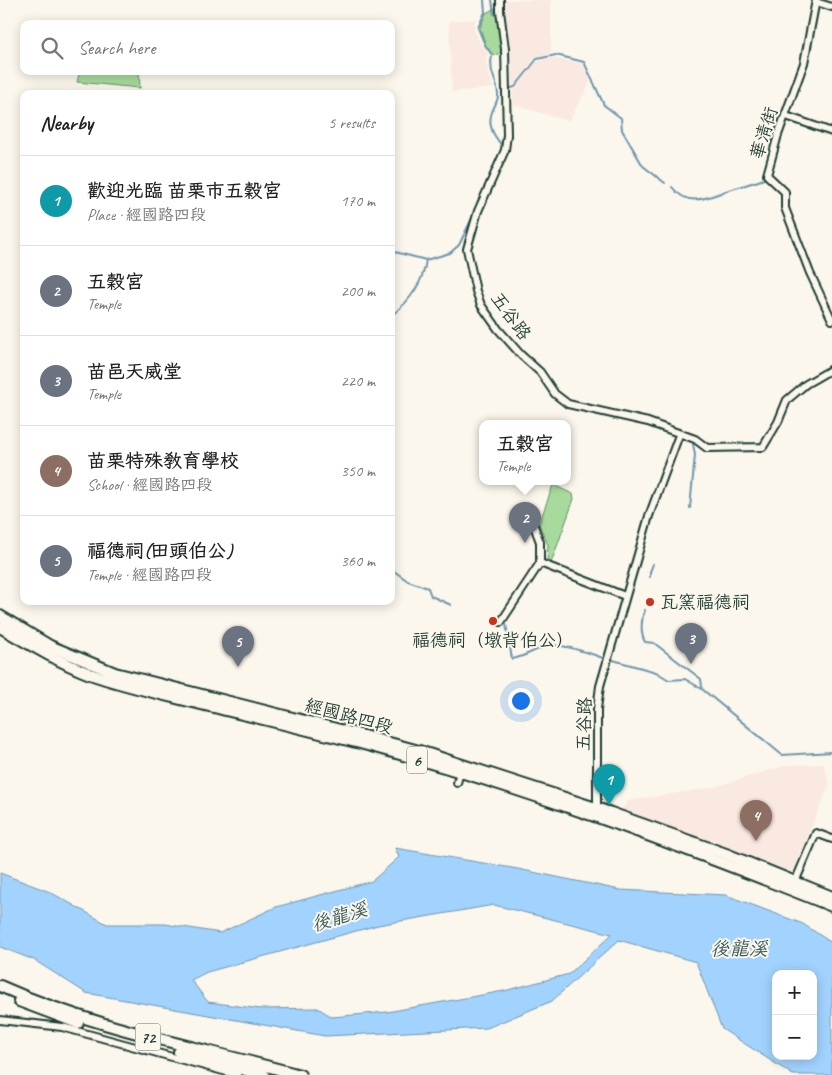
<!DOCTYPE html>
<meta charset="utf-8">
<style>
:root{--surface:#fff;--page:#f2f2f2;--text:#222;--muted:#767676;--line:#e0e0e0;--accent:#c8321e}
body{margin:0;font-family:Caveat,"LXGW WenKai TC",sans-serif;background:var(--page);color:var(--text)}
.controls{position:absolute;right:15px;bottom:15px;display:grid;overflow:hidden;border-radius:10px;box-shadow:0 2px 12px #0003}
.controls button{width:45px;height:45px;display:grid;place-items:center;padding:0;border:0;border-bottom:1px solid var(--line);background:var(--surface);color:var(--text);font:25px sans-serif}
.you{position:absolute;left:520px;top:700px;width:18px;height:18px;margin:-12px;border:4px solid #fff;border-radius:50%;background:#1a73e8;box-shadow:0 0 0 8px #1a73e833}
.badge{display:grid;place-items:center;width:32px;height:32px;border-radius:50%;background:var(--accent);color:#fff;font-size:16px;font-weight:700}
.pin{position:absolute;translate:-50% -41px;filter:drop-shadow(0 1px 2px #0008)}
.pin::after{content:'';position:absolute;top:26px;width:18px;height:15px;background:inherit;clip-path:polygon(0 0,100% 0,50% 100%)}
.popup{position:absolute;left:479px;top:420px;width:92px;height:65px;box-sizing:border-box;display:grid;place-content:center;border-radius:10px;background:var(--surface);filter:drop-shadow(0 1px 4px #0005);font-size:16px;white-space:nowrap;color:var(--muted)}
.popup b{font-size:19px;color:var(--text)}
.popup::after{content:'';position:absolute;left:50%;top:100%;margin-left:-10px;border:10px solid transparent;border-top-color:var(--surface)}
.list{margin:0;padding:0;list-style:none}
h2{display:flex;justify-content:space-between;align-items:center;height:65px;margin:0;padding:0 20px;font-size:21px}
h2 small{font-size:16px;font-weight:400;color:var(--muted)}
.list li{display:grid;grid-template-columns:32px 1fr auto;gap:15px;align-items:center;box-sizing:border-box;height:90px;padding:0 20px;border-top:1px solid var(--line)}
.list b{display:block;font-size:19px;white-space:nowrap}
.list p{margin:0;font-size:16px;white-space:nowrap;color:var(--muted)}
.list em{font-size:16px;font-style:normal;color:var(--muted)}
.icon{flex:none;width:28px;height:28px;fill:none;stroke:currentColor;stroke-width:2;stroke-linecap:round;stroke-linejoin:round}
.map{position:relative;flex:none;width:832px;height:1075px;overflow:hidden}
.search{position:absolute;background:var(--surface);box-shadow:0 2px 12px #0003;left:20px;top:20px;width:375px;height:55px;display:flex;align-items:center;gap:12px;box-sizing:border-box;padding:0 18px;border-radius:10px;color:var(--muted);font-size:19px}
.panel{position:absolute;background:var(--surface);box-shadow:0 2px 12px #0003;left:20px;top:90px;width:375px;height:515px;border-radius:10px}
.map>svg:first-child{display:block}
.built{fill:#fae9e0}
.green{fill:#a7da9c;stroke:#638c68}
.water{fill:#a2d2fe;stroke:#6e96ad;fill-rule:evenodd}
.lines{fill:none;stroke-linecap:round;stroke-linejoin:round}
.stream{stroke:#6e96ad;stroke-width:2}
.minor-casing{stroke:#1f3d34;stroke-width:10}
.primary-casing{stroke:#1f3d34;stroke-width:14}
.trunk-casing{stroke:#1f3d34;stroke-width:14}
.minor{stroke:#fbf7ec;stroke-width:6}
.primary{stroke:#fbf7ec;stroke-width:10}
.trunk{stroke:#fbf7ec;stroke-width:10}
.poi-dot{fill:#c8321e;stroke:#fbf7ec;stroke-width:2}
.labels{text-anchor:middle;stroke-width:4;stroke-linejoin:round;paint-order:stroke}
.shield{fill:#fbf7ec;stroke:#61756b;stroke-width:1}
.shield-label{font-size:16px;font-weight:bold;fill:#1f3d34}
.street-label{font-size:18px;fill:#1f3d34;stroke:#fbf7ec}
.poi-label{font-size:18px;fill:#1f3d34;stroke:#fbf7ec;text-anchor:start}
.water-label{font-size:19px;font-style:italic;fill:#395b5c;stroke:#fbf7ec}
</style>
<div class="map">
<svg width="832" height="1075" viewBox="0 0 832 1075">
<rect width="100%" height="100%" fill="#fbf7ec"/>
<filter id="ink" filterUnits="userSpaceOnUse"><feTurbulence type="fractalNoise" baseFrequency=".02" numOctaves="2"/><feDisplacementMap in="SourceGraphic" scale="10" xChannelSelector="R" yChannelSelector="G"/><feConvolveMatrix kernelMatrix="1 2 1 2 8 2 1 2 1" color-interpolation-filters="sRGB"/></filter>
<g filter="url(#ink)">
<g class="built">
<polygon points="504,0 551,0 551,54 535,59 527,68 515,86 512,86 511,60 504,13"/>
<polygon points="476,19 474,24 475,32 481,44 488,53 486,63 493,88 452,92 449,21"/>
<polygon points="551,58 582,63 591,81 569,121 514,105 512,90 516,89 529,69 538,61"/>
<polygon points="823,764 830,784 792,872 622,810 627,801 710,788 788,765"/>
</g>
<g class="green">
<polygon points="497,7 503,51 494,56 486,46 480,28 486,13"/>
<polygon points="80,71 139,71 140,88 77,82"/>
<polygon points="553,485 573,494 574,499 551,563 547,560 548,545 539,524"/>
</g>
<path class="water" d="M 395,848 L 518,869 L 620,890 L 726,895 L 803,924 L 832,943 L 832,1075 L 793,1075 L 722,1029 L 696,962 L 619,940 L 552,1001 L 487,1028 L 325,1036 L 86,993 L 34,960 L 0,947 L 0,873 L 50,892 L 107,924 L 165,924 L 220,933 L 276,907 L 372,881 L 399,857 ZM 494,905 L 612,934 L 569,974 L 504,991 L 387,1012 L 332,1017 L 318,1008 L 261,1009 L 208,1002 L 191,980 L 207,972 L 378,925 ZM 776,974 L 813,974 L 813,1056 L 776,1056 Z"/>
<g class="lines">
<g class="stream">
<polyline points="492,0 494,14"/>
<polyline points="511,88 515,87 537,59 556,55 584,62 604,105 621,118 622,130 643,166 665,183"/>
<path d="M 672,187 C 689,209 708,197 729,190 C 741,186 753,183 764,179"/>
<path d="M 482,194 L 503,147 C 494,136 487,126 492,112 C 494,107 497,102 498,97 C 499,82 488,75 492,55 L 485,45 L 478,28 L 485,12 L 484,0"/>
<polyline points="391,251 426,260"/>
<path d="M 391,316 C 410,301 423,284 426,260 L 450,253 L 459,245 L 474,214"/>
<polyline points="690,508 695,455 693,444"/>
<polyline points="391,535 393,541 391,543"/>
<polyline points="391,569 408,581 428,588 431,596 451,605"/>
<polyline points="650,577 650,572 653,564"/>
<path d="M 645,610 C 641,619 640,633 645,642 L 654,643 L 701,679 L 702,687"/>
<path d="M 506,624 L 512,659 C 525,657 537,648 549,646 C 561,643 592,654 603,658"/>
<polyline points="613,660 656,672 669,680 685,679 702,689 782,755 832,752"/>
</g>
<g class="minor-casing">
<g id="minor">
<polyline points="500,0 500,11 505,49 507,135 505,150 478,211 467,249 476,291 481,305 498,329 521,355 540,372 555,394 568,404 648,422 695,439 707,448 763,447 778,422 787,400 806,384 832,369"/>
<polyline points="816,0 804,63 778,135 767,175 785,192 785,208 810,273 832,320"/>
<polyline points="816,2 832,7"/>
<polyline points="786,116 832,132"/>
<polyline points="540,563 625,596"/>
<polyline points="501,622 540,563 540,542 531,518"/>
<polyline points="457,783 461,768"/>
<polyline points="597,811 597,709 600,686 649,516 679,435"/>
<polyline points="795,882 816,833 832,839"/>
<polyline points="0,1020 62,1027 238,1075"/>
</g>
</g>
<g class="primary-casing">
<g id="primary">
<polyline points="0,616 50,646 115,673 356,734 419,751 611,813 726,854 832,897"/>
<path d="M 0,627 C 29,644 59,662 90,674 C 124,686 161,694 197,703 C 251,716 306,729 360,743 C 521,786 677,844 832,906"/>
</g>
</g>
<g class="trunk-casing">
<g id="trunk">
<path d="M 0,986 C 96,1029 199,1047 300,1075"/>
<polyline points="19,1001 78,1023"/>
<polyline points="179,1052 264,1075"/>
</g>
</g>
<use href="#minor" class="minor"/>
<use href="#primary" class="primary"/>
<use href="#trunk" class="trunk"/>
</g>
</g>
<g class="poi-dot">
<circle cx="650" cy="602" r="5"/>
<circle cx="493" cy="621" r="5"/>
</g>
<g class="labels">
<g class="shield">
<rect x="407" y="746.5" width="20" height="27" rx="4"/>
<rect x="135.5" y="1023.5" width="25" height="27" rx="4"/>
</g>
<g class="shield-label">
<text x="417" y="766">6</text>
<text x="148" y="1043">72</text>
</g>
<g class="street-label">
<text transform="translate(764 133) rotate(-73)" y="6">華清街</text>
<text transform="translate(511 316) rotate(54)" y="6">五谷路</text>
<text transform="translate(349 716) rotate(15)" y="6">經國路四段</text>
<text transform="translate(584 724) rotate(-88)" y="6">五谷路</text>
</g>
<g class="poi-label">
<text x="660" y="608">瓦窯福德祠</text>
<text x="493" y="646" text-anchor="middle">福德祠（墩背伯公）</text>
</g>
<g class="water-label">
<text transform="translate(339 916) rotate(-17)" y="7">後龍溪</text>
<text x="739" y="955">後龍溪</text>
</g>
</g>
</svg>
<div class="controls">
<button>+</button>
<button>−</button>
</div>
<div class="you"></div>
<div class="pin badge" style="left:609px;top:805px;background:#0f9aa8">1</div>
<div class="pin badge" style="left:525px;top:543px;background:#6b7280">2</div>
<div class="popup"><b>五穀宮</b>Temple</div>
<div class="pin badge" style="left:691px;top:664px;background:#6b7280">3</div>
<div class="pin badge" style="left:756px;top:841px;background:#8d6e63">4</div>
<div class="pin badge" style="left:238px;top:667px;background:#6b7280">5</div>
<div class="search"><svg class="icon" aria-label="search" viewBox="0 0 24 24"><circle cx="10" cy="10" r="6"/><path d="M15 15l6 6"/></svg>Search here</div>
<section class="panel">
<h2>Nearby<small>5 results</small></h2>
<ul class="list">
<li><span class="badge" style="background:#0f9aa8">1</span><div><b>歡迎光臨 苗栗市五穀宮</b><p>Place · 經國路四段</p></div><em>170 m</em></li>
<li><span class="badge" style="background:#6b7280">2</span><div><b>五穀宮</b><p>Temple</p></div><em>200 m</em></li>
<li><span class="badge" style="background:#6b7280">3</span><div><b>苗邑天威堂</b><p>Temple</p></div><em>220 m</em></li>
<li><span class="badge" style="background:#8d6e63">4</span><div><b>苗栗特殊教育學校</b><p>School · 經國路四段</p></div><em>350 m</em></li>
<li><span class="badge" style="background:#6b7280">5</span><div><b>福德祠(田頭伯公)</b><p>Temple · 經國路四段</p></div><em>360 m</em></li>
</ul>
</section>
</div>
